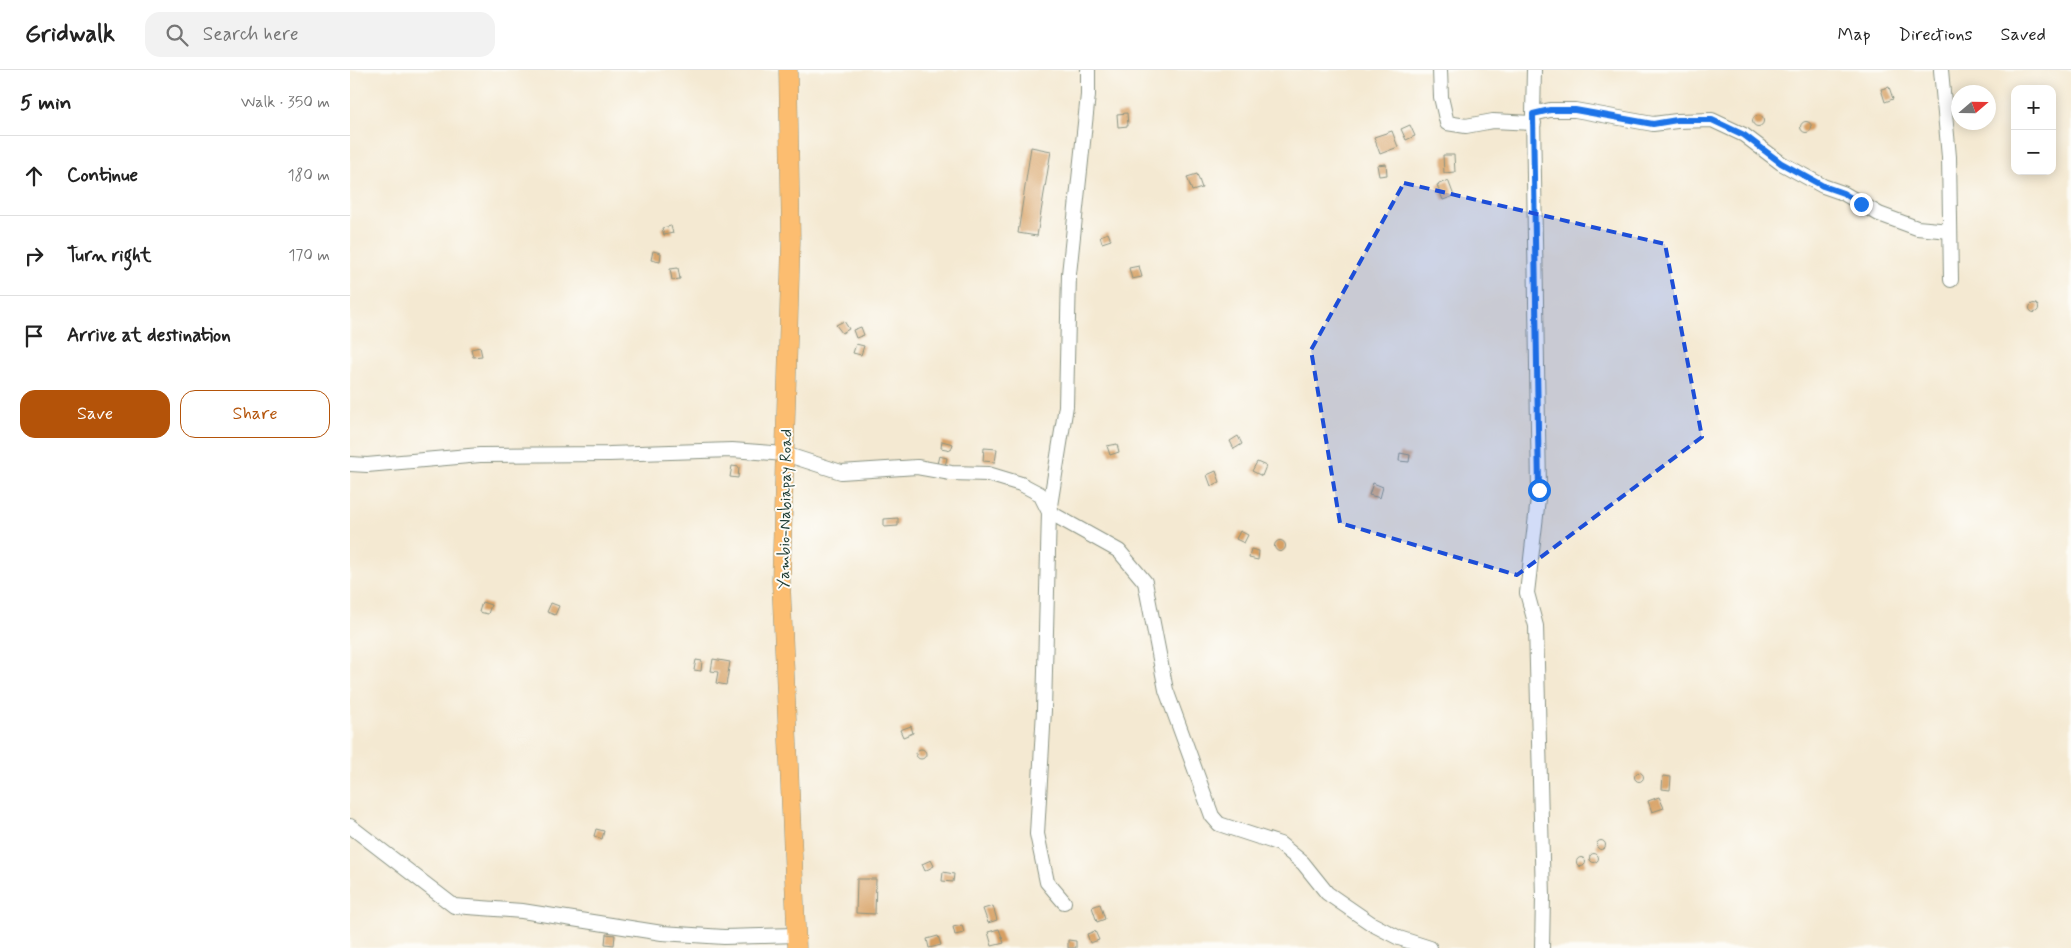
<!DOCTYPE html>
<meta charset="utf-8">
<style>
:root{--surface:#fff;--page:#f2f2f2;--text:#222;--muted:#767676;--line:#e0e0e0;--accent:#b45309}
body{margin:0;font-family:Mynerve,sans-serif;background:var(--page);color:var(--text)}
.controls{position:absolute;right:15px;top:15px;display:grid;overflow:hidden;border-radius:10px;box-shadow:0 2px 12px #0003}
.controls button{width:45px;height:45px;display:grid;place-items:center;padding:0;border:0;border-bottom:1px solid var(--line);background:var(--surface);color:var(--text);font:25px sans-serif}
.compass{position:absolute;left:1601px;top:15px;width:45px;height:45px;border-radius:50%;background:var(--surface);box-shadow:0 2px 12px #0003;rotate:70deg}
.stop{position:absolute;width:15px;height:15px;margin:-11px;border:4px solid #1a73e8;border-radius:50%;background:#fff}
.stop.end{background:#1a73e8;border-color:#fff;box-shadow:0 1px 5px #0008}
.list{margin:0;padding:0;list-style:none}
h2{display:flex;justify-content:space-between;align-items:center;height:65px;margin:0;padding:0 20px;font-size:21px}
h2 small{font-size:16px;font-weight:400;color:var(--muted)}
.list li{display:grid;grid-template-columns:32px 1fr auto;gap:15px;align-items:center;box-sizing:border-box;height:80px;padding:0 20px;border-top:1px solid var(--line)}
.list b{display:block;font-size:19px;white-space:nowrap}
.list em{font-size:16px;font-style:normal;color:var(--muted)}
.actions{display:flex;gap:10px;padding:15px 20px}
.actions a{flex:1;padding:11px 0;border:1px solid var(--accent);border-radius:15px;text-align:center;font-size:18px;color:var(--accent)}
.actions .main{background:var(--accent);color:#fff}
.icon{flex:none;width:28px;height:28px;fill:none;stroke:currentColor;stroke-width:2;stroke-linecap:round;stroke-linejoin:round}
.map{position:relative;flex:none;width:1721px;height:878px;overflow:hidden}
header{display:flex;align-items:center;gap:30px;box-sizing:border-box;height:70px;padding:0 25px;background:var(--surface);border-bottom:1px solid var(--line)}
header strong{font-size:24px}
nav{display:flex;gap:28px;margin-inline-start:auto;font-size:18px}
.search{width:350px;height:45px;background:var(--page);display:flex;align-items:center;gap:12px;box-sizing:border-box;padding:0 18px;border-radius:15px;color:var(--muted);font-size:19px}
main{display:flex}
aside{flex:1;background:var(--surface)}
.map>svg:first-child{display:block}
.building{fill:#d7a064}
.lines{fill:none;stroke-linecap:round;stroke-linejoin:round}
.minor-casing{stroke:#8a9383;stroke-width:16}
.major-casing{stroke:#8a9383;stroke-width:19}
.minor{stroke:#fff;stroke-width:14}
.major{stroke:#fcbd6f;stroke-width:18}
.route{stroke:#1a73e8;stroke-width:6}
.marked{fill:#1d4ed8;fill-opacity:0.2;stroke:#1d4ed8;stroke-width:4;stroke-dasharray:10 6;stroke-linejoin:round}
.labels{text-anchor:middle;stroke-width:4;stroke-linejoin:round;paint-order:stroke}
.street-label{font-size:16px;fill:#1f3d34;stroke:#fdfcf7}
</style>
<header>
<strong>Gridwalk</strong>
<div class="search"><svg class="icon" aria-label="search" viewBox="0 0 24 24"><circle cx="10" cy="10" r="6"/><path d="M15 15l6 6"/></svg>Search here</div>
<nav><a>Map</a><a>Directions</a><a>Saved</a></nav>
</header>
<main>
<aside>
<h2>5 min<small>Walk · 350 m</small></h2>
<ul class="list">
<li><svg class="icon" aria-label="ahead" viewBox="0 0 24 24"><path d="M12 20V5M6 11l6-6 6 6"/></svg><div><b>Continue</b></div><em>180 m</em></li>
<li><svg class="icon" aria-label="right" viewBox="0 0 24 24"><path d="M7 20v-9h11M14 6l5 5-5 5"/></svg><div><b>Turn right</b></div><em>170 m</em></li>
<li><svg class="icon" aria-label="arrive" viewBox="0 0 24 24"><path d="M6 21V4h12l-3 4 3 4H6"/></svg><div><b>Arrive at destination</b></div></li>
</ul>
<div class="actions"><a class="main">Save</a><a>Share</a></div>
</aside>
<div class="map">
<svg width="1721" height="878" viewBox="0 0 1721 878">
<rect width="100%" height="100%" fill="#fdfcf7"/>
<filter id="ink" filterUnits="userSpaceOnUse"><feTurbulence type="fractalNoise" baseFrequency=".02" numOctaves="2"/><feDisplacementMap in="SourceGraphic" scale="10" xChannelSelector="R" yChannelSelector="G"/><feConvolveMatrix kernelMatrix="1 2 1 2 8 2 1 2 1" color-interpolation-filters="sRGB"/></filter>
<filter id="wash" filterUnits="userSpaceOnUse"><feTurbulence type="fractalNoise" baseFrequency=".0096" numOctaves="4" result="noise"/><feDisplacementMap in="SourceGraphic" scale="20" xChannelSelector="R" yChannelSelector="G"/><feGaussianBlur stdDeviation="1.12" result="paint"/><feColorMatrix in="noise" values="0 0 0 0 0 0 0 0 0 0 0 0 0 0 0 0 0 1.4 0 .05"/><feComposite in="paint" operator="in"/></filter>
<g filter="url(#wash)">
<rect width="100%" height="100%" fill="#f4e9d2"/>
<g id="blocks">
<g class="building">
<polygon points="1539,17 1543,29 1535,32 1531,19"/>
<polygon points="777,43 778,56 768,57 767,44"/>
<circle cx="1408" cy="51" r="5.5"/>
<circle cx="1456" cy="57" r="5.5"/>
<polygon points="1060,55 1065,66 1056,70 1051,59"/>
<polygon points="1042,61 1048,77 1030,84 1024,67"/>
<polygon points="681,77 701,81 687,166 668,163"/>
<polygon points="1093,85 1104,85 1105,102 1094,103"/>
<polygon points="1036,94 1037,105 1029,106 1027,95"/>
<polygon points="847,104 852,118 842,121 837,107"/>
<polygon points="1098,110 1104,126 1093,130 1087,115"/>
<polygon points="321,156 323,163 314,165 312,158"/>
<polygon points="758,163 761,170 752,173 750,166"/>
<polygon points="303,181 311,183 310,192 301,190"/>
<polygon points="789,196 792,207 782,209 779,198"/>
<polygon points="328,198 330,209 322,210 320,199"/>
<circle cx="1684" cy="238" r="4.5"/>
<polygon points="494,251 499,259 492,263 486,255"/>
<polygon points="511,257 514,265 506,268 503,260"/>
<polygon points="506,274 514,276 511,285 503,283"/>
<polygon points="130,277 132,286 123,287 121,279"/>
<polygon points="888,366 892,374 884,379 880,371"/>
<polygon points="592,371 603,374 601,380 591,378"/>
<polygon points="767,374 769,382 760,385 757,376"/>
<polygon points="634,378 647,379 645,392 633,391"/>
<polygon points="1050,383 1060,385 1059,392 1049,391"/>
<polygon points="589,386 597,388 595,396 587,394"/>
<polygon points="907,392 916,396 912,406 902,401"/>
<polygon points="382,396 389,397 388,408 380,407"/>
<polygon points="866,401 870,412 861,416 857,405"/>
<polygon points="1023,413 1033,417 1030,428 1019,425"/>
<polygon points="548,448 548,456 534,457 534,449"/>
<polygon points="890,461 898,465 894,473 886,469"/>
<circle cx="930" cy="476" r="5.5"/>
<polygon points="901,479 909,481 908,490 899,488"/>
<polygon points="132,532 141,535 138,544 129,542"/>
<polygon points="201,533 209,536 205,545 197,542"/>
<polygon points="363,589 380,592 376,615 366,613 368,602 361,601"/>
<polygon points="346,590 352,591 351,601 344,600"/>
<polygon points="561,656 563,663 553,667 550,660"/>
<circle cx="571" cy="684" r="5"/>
<circle cx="1289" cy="707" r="4.5"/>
<polygon points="1313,706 1321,707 1320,720 1312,719"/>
<polygon points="1309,727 1314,738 1302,742 1298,731"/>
<polygon points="246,759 254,761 252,769 244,766"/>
<circle cx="1251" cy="775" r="4.5"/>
<circle cx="1244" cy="788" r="4.5"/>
<circle cx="1231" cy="792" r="4.5"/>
<polygon points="581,790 584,796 575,801 572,794"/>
<polygon points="593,802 604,804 603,812 592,811"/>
<polygon points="507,809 526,809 525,844 506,843"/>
<polygon points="750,834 755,849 747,852 742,837"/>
<polygon points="643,836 647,850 638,853 633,839"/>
<polygon points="612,855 614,863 605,865 603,857"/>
<polygon points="649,859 654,873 642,876 638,862"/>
<polygon points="745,861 749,870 740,873 737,864"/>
<polygon points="256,864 265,865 264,875 255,874"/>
<polygon points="588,866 591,875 579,878 577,869"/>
<polygon points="718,870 726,871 726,878 718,878"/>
</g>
</g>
</g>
<g filter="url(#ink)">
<use href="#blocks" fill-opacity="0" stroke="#8a9383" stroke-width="1"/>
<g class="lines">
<g class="minor-casing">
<g id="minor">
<polyline points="1090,0 1091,27 1097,53 1116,56 1143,51 1184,53"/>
<polyline points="1184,0 1183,44 1189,420 1177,523 1186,556 1193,827 1192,878"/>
<polyline points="1591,0 1599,87 1601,210"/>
<polyline points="1183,44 1200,40 1225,40 1303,54 1327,51 1362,50 1394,65 1431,93 1473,116 1493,123 1529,144 1567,158 1600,161"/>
<polyline points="0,394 17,395 130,385 259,384 382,380 435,384 491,402 567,397 601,403 638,404 671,414 690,424 699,442 769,481 795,512 816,620 862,746 869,754 930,774 953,793 977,823 1022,854 1049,868 1080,878"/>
<polyline points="0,756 104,836 172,841 312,863 374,867 447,865"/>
<polyline points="714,832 697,812 687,764 694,640 699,442 716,336 719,204 738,25 738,0"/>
</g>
</g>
<g class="major-casing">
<polyline id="major" points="438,0 441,171 431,511 447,878"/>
</g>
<use href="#minor" class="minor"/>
<use href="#major" class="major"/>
</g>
</g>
<g class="lines" filter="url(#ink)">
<polyline class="route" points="1189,420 1183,44 1200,40 1225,40 1303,54 1327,50 1362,50 1394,65 1431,93 1473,116 1493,123 1511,134"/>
</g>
<path class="marked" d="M 1054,113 L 1315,174 L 1352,367 L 1167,505 L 990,453 L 961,280 Z"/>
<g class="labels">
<g class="street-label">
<text transform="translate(434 439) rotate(-89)" y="6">Yambio-Nabiapay Road</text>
</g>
</g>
</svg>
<div class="controls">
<button>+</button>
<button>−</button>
</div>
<svg class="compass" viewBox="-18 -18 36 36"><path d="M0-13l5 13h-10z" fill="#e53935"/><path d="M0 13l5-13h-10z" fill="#767676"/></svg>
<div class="stop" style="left:1189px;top:420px"></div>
<div class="stop end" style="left:1511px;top:134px"></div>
</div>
</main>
